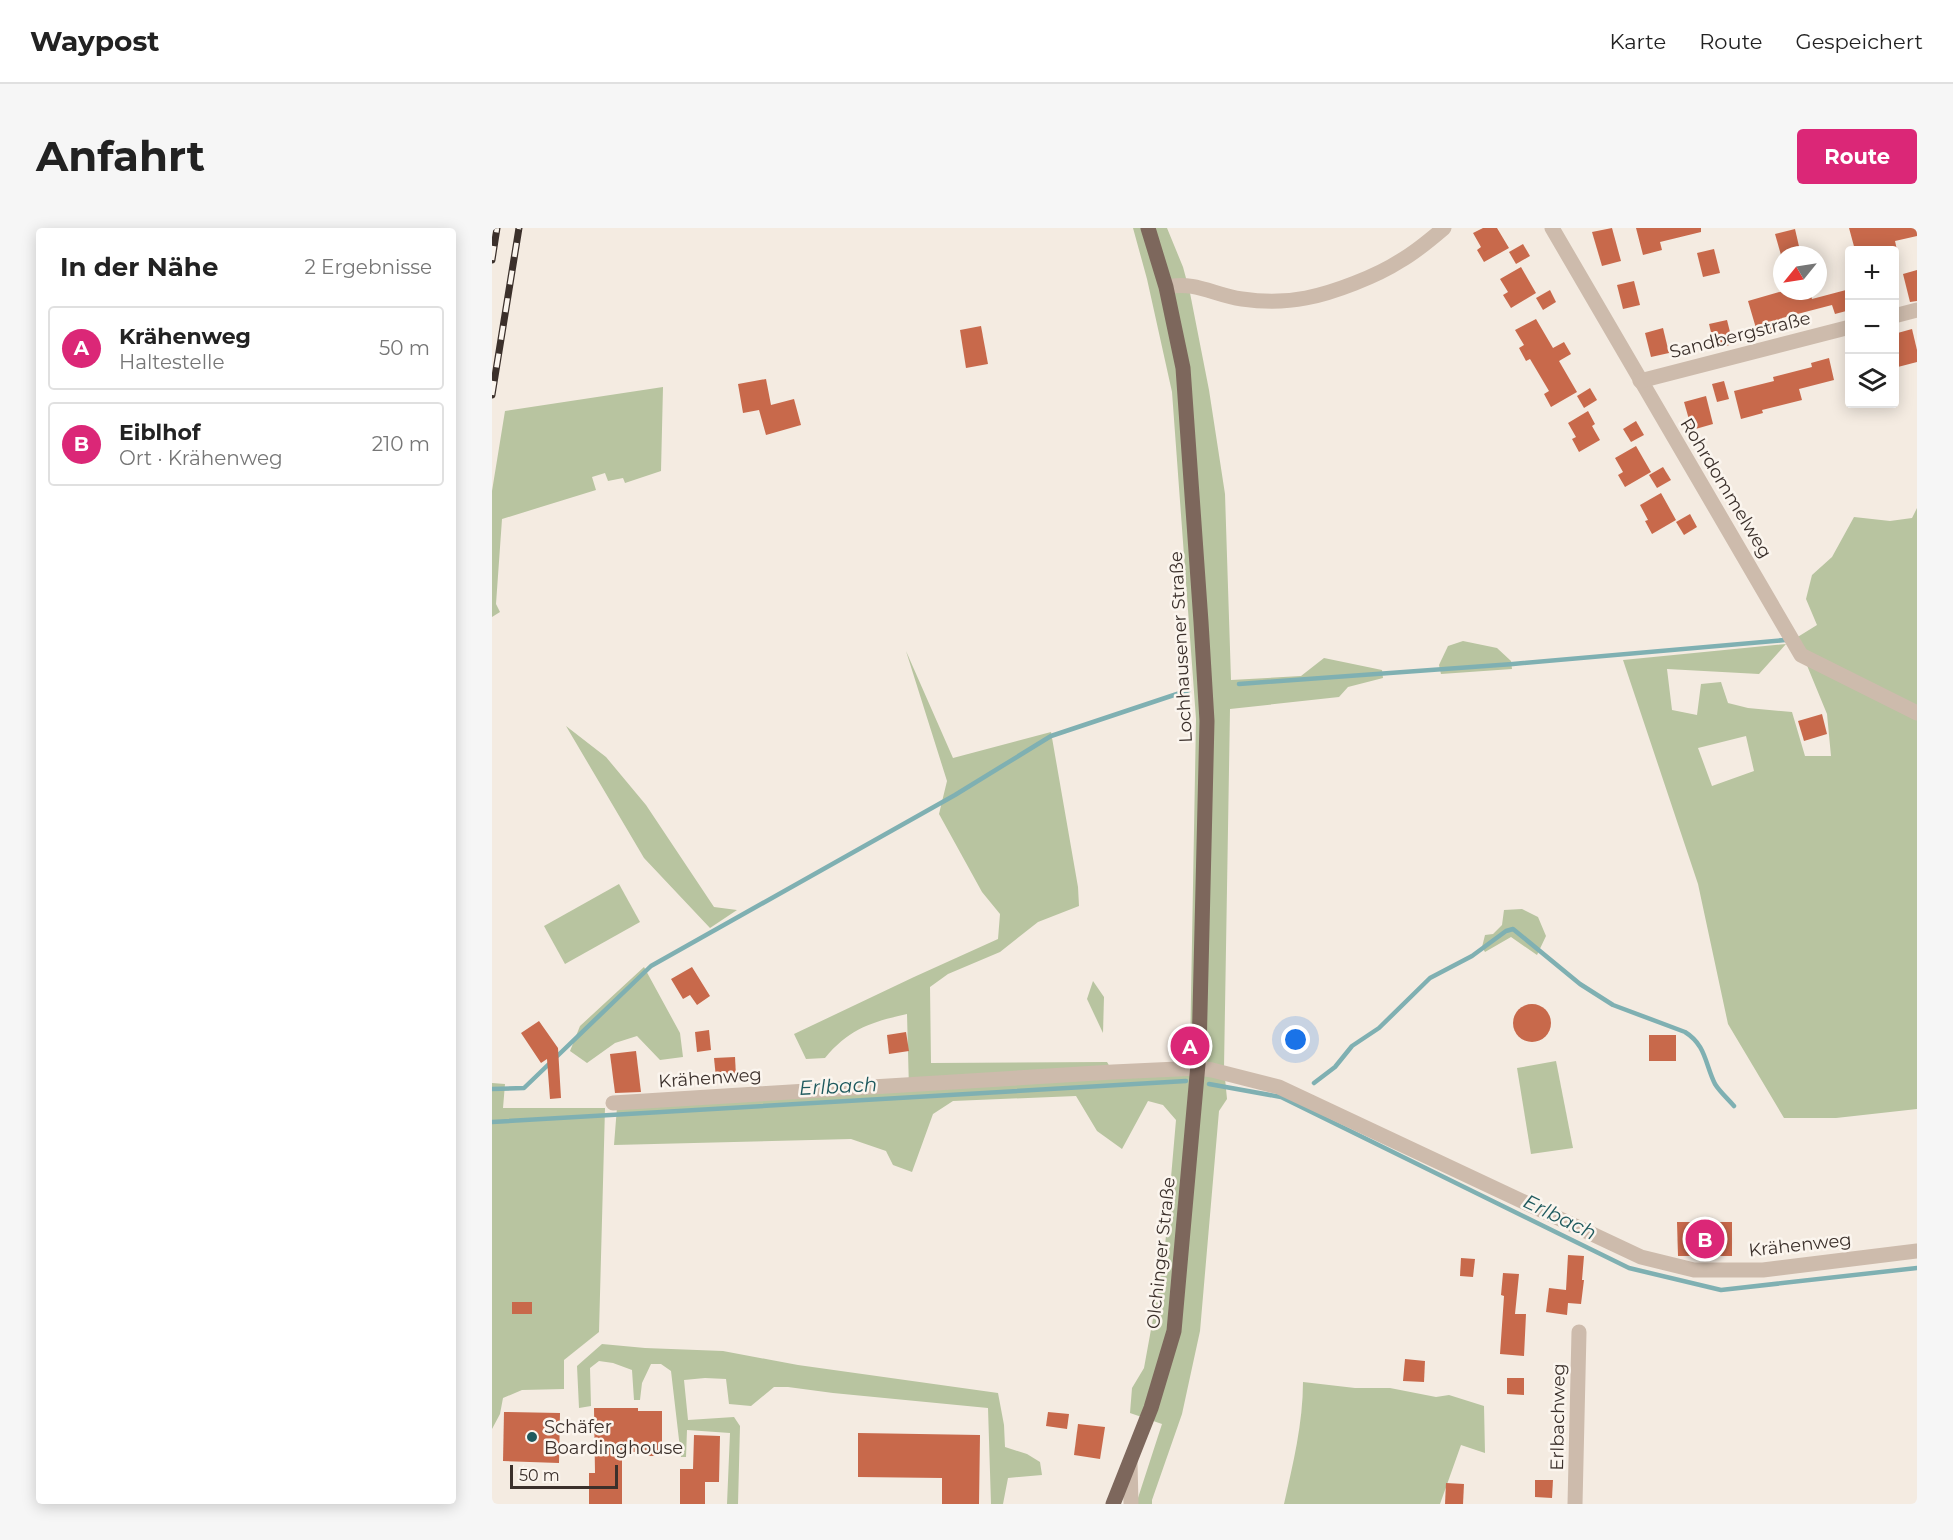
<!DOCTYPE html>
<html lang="de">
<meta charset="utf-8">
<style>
:root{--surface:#fff;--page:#f6f6f6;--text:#222;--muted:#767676;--line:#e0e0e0;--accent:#db2777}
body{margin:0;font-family:Montserrat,sans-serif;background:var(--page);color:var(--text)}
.controls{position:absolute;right:18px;top:18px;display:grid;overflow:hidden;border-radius:6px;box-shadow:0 3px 15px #0003}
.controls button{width:54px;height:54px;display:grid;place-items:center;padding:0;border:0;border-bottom:2px solid var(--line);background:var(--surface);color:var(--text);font:30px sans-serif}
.compass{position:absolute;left:1281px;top:18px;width:54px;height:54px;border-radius:50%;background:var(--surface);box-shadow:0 3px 15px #0003;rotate:240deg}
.scale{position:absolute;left:18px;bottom:15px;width:108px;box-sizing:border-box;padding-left:6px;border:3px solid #3b302b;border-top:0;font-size:16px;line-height:21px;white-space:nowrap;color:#3b302b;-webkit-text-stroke:4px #fbf5ee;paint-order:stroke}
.you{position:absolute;left:804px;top:812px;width:21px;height:21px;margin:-15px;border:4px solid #fff;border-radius:50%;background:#1a73e8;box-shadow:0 0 0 9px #1a73e833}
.badge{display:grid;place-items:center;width:39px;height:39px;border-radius:50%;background:var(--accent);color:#fff;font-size:20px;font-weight:700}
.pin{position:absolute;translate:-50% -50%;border:3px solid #fff;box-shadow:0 2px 6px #0006}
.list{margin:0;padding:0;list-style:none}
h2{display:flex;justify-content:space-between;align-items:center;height:78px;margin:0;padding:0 24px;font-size:26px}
h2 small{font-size:20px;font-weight:400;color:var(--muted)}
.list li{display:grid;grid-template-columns:39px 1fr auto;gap:18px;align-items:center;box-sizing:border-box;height:84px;margin:0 12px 12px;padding:0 12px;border:2px solid var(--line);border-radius:6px}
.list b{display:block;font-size:22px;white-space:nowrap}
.list p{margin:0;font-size:20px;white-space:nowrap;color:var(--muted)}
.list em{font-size:20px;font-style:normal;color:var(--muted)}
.icon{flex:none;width:33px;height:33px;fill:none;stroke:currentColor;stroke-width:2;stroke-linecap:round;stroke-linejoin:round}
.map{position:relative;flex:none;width:1425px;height:1276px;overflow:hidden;border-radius:6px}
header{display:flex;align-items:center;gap:36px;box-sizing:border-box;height:84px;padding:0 30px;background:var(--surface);border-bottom:2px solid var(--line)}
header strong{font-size:28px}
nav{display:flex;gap:33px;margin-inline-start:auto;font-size:21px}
.intro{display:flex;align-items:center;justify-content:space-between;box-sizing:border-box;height:144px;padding:0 36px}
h1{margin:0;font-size:42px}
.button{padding:15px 27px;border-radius:6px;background:var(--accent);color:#fff;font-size:21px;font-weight:700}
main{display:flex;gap:36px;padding:0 36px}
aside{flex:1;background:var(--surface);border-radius:6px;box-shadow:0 3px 15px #0003}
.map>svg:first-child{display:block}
.green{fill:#b8c4a0;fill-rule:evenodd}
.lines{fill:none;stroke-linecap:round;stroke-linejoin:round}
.stream{stroke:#7fb0b2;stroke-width:4.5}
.building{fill:#c8694b}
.minor{stroke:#cdbbac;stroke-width:15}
.major{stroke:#7d675c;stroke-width:15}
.rail-casing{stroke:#3b302b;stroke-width:7}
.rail{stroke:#fbf5ee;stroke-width:4.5;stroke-dasharray:14;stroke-linecap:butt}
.poi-dot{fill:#1f5a5e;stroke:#fbf5ee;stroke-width:2}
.labels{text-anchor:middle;stroke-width:5;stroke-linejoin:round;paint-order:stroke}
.street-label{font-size:18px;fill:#3b302b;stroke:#fbf5ee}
.poi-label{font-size:18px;fill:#3b302b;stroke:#fbf5ee;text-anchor:start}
.water-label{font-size:20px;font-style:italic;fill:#1f5a5e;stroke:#fbf5ee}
</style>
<header>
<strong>Waypost</strong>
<nav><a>Karte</a><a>Route</a><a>Gespeichert</a></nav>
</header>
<div class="intro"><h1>Anfahrt</h1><a class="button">Route</a></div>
<main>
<aside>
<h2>In der Nähe<small>2 Ergebnisse</small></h2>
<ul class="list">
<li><span class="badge">A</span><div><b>Krähenweg</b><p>Haltestelle</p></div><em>50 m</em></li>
<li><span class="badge">B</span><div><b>Eiblhof</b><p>Ort · Krähenweg</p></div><em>210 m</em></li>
</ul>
</aside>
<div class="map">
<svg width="1425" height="1276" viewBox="0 0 1425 1276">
<rect width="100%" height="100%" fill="#f4ebe1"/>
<g class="green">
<path d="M 641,0 L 675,0 L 691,39 L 698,65 L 717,162 L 733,266 L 739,452 L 809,448 L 832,430 L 890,442 L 891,450 L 856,459 L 847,469 L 738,481 L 732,840 L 735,871 L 727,883 L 708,1103 L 690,1186 L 660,1272 L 660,1276 L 646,1276 L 645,1273 L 670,1196 L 638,1185 L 640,1160 L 652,1140 L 672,1030 L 684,892 L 671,877 L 656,873 L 630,921 L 605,903 L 584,868 L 461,873 L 441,886 L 420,944 L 401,937 L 394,923 L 359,911 L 122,917 L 125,879 L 417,861 L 415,786 C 379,794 357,801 333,830 L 314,831 L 302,806 L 422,749 L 506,711 L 508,686 L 490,664 L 447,586 L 455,553 L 414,423 L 461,530 L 559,504 L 586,659 L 587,678 L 546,694 L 508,724 L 456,746 L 438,759 L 439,835 L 615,834 L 621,844 L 693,847 L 693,833 L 698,825 L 704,491 L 680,164 L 655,51 Z"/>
<polygon points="171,159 169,243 133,255 131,250 116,253 113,245 100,249 104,262 10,291 4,376 8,384 0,389 0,263 13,183"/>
<polygon points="1425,280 1425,480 1310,421 1304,410 1325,397 1314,371 1320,347 1340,329 1362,289 1398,293 1420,290"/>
<polygon points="971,413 1005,420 1019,433 1020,441 949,446 947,437 956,418"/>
<path d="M 1294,416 L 1267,446 L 1175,441 L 1180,482 L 1205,487 L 1209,456 L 1229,454 L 1236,475 L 1256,480 L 1300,484 L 1313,528 L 1339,528 L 1335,486 L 1314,435 L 1425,491 L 1425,881 L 1344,890 L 1292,890 L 1236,796 L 1206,656 L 1131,432 ZM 1254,508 L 1262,543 L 1220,558 L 1206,520 Z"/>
<polygon points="74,498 114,529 154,577 222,679 245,682 218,700 152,630"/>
<polygon points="127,656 148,694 73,736 52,698"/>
<polygon points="1030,681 1046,689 1054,708 1045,727 1019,709 993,724 990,719 993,707 1001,706 1010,697 1012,682"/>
<polygon points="152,739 188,805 191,829 168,832 145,808 123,815 95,835 78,823 88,798"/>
<polygon points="601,753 612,769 611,805 595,771"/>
<polygon points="1064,833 1081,920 1039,926 1025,840"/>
<polygon points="0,855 13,856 11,880 113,880 107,1104 72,1132 72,1161 30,1162 11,1170 8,1186 0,1201"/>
<polygon points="110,1116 153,1120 231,1123 306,1137 506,1165 512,1197 513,1219 535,1226 548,1234 550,1247 516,1250 511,1276 499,1276 496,1180 341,1165 296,1159 282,1159 259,1178 237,1176 234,1151 213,1150 192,1152 196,1192 242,1189 248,1198 246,1276 235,1276 238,1205 195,1202 194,1229 189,1229 179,1143 169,1136 159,1136 150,1155 148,1172 142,1172 140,1142 121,1135 107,1133 98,1140 99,1178 87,1180 85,1138"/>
<path d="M 811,1154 L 863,1160 L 898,1160 L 944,1169 L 957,1167 L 992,1178 L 993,1225 L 969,1217 L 948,1276 L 792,1276 C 801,1236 811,1195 811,1154 Z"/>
</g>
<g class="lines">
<g class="stream">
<polyline points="747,456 1021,436 1293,412"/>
<path d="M 822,855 L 843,839 L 860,818 L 887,800 L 938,750 L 980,728 L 1014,703 L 1021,701 L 1088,756 L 1121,777 L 1193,804 C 1214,817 1213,836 1223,856 C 1228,864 1236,871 1242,878"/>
<polyline points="717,856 789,869 1137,1040 1229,1062 1425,1040"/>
<polyline points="0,861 32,860 159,738 463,567 559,508 697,462"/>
<polyline points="0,894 694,853"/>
</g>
</g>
<g class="building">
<polygon points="991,0 1005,0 1017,20 992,34 985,22 989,19 981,5"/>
<polygon points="1120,0 1129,33 1110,38 1100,4"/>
<polygon points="1144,0 1209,0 1209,4 1168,14 1170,22 1151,27"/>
<polygon points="1357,0 1425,0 1425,8 1403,13 1405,22 1363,22"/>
<polygon points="1303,1 1309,27 1289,27 1283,6"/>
<polygon points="1031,16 1038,28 1024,36 1017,24"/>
<polygon points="1222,21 1228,45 1211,49 1205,25"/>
<polygon points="1029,39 1044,65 1019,80 1011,67 1016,64 1008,51"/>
<polygon points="1425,42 1425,73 1418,74 1411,46"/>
<polygon points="1142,53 1148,77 1131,81 1125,57"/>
<polygon points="1058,62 1064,74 1051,82 1044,70"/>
<polygon points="1354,62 1358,82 1343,86 1340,77 1290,90 1292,99 1266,107 1256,73 1291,63 1318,63 1320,71"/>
<polygon points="1044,91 1061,120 1072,114 1079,126 1067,133 1085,164 1059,179 1052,166 1057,163 1038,131 1034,133 1027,120 1032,117 1023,102"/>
<polygon points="1235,92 1241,116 1223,121 1217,96"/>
<polygon points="489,98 496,136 474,140 468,102"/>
<polygon points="1171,100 1177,125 1159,129 1153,105"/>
<polygon points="1420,101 1425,122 1425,134 1402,140 1402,106"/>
<polygon points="1337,130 1342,152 1307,161 1310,172 1270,182 1271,185 1249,191 1242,163 1282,153 1281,149 1320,139 1319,135"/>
<polygon points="274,151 279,177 302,171 309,197 274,207 267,182 251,185 246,156"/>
<polygon points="1232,153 1237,171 1225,174 1220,156"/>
<polygon points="1098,160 1105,172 1092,180 1085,168"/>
<polygon points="1214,168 1221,196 1200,202 1192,174"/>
<polygon points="1096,183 1103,196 1100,198 1108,212 1087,224 1080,211 1084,209 1076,195"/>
<polygon points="1144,193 1152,207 1139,214 1131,201"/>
<polygon points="1144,218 1159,244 1133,259 1126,247 1131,244 1123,230"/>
<polygon points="1171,239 1179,252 1165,260 1157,247"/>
<polygon points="1169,265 1184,292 1160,306 1153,293 1156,292 1148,277"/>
<polygon points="1198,286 1205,299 1192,307 1184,294"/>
<polygon points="1330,486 1335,506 1312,513 1306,493"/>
<polygon points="200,739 218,768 205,777 198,767 191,771 179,751"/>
<circle cx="1040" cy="795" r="19"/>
<polygon points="47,793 66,820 69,870 58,871 55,831 49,835 29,805"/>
<polygon points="217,802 219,822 205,824 203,804"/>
<polygon points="414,804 417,823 397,826 395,807"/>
<rect x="1157" y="807" width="27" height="26"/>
<polygon points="144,823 149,864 123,865 118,826"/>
<polygon points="243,829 244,848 224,850 222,830"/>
<polygon points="1185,994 1240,994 1240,1028 1186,1028"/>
<polygon points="1076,1027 1092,1028 1090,1052 1092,1052 1089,1076 1076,1075 1075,1087 1054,1084 1057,1060 1074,1062"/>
<polygon points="969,1030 983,1031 981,1049 968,1048"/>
<polygon points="1011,1045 1027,1046 1023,1086 1034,1086 1032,1128 1008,1126 1012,1068 1009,1067"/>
<rect x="20" y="1074" width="20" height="12"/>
<polygon points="913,1131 933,1133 932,1154 911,1153"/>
<polygon points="1015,1150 1032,1150 1032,1167 1015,1166"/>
<polygon points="102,1180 146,1180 146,1183 170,1183 170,1223 165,1223 165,1228 152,1228 152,1224 130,1224 130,1276 97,1276 97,1245 103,1245"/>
<polygon points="12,1184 68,1185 67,1235 11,1233"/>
<polygon points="556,1184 577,1186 575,1201 554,1198"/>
<polygon points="586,1196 613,1199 608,1231 582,1227"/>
<polygon points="366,1205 488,1207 487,1276 450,1276 450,1250 366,1249"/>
<polygon points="202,1207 228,1208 227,1254 213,1254 213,1276 188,1276 188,1241 201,1241"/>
<polygon points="1043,1252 1061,1252 1060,1270 1043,1269"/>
<polygon points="954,1255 972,1256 971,1276 953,1276"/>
</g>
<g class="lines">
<g class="minor">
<polyline points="1060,0 1309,427 1425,485"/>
<path d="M 674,59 C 705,53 721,67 750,71 C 770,74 794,74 814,70 C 841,65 885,48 908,33 C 924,24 938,12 952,0"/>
<polyline points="1402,88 1425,82"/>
<polyline points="1148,153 1358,99"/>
<polyline points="121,875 621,844 707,840 720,842 787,859 1149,1029 1202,1042 1271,1042 1425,1023"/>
<polyline points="638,1234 639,1276"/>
<polyline points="1083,1276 1087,1104"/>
</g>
<polyline class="major" points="621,1276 659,1180 682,1103 707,825 715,493 709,394 691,140 674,59 656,0"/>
<g class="rail-casing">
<g id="rail">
<polyline points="0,32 5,0"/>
<polyline points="0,167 27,0"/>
</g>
</g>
<use href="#rail" class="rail"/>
</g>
<circle class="poi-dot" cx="40" cy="1209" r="6"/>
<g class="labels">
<g class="street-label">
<text transform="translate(1248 107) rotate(-14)" y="6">Sandbergstraße</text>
<text transform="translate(1234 260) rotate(59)" y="6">Rohrdommelweg</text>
<text transform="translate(689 419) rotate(-93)" y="6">Lochhausener Straße</text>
<text transform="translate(218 850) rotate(-4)" y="6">Krähenweg</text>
<text transform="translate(1308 1017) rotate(-6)" y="6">Krähenweg</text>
<text transform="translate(669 1025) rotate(-84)" y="6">Olchinger Straße</text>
<text transform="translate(1066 1189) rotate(-89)" y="6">Erlbachweg</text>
</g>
<g class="poi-label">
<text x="52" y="1205">Schäfer<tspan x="52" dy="21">Boardinghouse</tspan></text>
</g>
<g class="water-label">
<text transform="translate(346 858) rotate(-3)" y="7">Erlbach</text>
<text transform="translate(1068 989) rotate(26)" y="7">Erlbach</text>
</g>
</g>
</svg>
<div class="controls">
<button>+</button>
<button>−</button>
<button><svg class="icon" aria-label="layers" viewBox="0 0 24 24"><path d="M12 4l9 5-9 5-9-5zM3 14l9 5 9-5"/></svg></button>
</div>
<svg class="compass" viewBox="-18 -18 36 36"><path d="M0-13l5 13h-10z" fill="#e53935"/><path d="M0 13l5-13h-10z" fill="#767676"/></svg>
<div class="scale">50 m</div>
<div class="you"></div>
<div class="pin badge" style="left:698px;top:818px">A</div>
<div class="pin badge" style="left:1213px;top:1011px">B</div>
</div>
</main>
